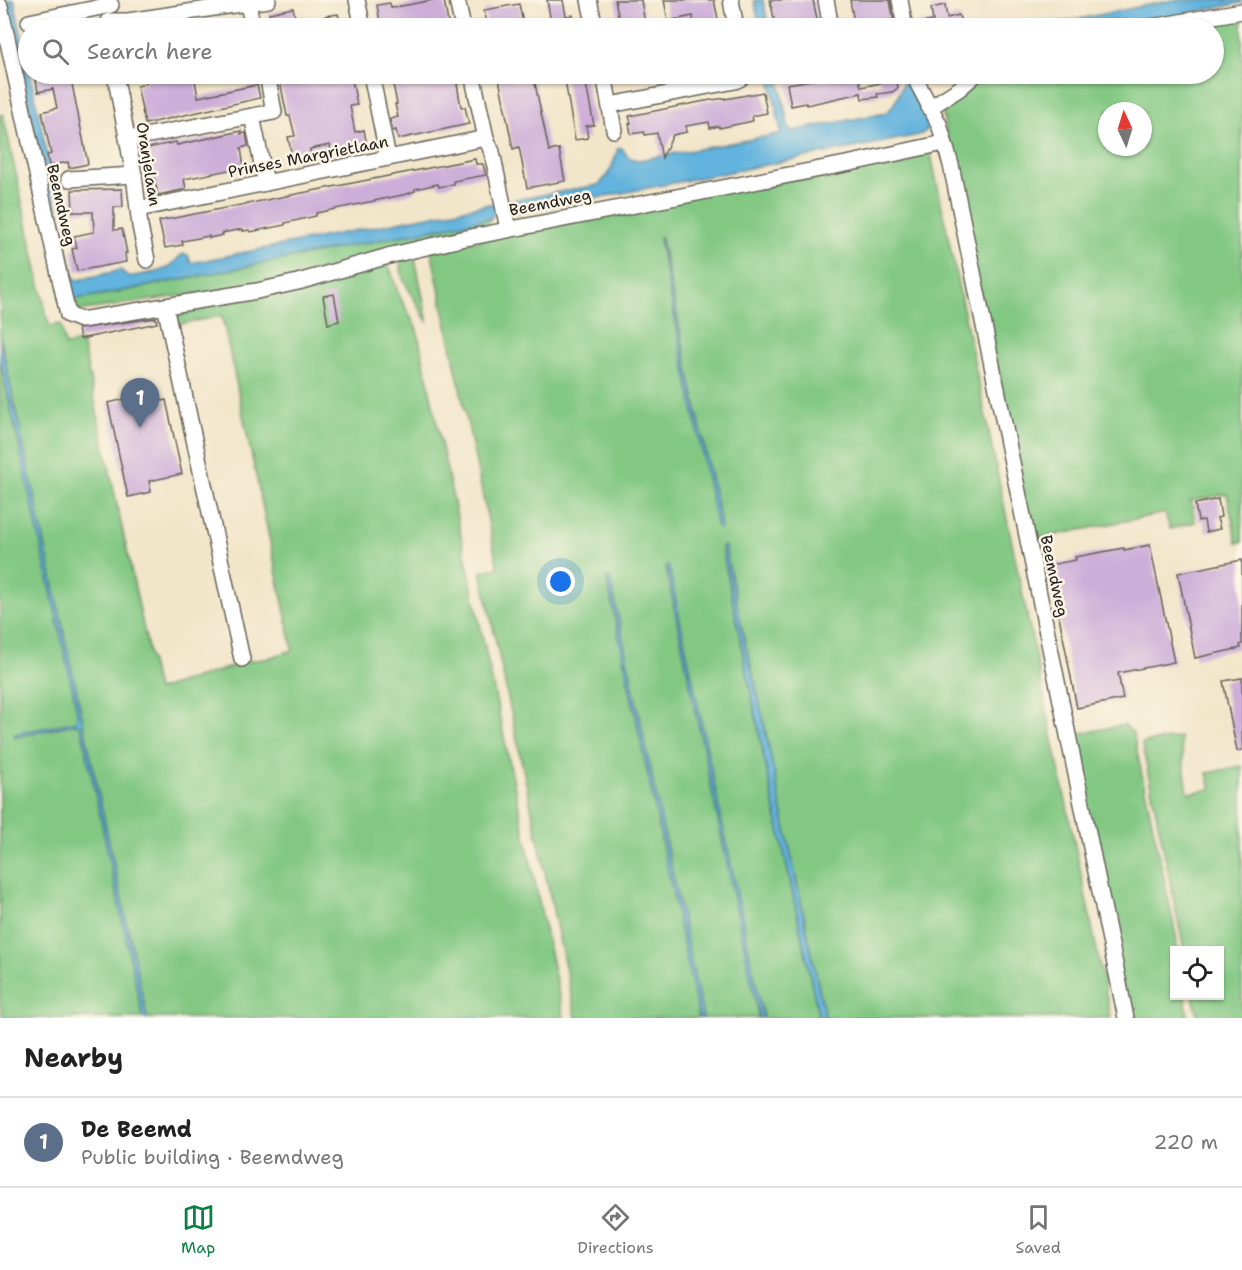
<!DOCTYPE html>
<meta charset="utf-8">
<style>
:root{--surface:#fff;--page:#f6f6f6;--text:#222;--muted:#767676;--line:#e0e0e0;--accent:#0b8043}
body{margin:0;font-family:"Shantell Sans",sans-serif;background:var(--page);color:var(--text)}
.controls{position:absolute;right:18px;bottom:18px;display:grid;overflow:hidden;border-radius:0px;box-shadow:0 2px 4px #0004}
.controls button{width:54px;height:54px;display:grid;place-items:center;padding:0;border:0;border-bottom:2px solid var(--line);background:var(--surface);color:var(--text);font:30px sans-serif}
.compass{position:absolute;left:1098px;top:102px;width:54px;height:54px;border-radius:50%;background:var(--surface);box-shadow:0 2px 4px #0004;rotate:356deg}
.you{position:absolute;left:561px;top:582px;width:21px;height:21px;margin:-15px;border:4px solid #fff;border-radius:50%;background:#1a73e8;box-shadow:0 0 0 9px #1a73e833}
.badge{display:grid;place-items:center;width:39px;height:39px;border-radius:50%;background:var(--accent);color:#fff;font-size:20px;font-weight:700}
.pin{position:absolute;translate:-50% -50px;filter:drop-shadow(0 2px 3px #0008)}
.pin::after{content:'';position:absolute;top:32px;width:21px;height:18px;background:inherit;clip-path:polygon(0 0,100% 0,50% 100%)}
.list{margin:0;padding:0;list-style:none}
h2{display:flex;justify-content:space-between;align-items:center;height:78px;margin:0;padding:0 24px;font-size:26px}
h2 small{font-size:20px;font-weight:400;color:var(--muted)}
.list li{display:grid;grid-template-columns:39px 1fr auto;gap:18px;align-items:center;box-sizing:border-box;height:90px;padding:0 24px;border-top:2px solid var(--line)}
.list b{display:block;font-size:22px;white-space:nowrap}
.list p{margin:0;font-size:20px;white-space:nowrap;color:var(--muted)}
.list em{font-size:20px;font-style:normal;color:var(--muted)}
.icon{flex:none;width:33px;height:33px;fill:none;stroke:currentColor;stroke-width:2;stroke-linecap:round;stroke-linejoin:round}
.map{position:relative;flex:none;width:1242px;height:1018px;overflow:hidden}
.search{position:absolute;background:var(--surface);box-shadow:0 2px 4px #0004;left:18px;right:18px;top:18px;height:66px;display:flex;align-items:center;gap:15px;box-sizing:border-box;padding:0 21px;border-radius:33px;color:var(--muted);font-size:22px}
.sheet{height:168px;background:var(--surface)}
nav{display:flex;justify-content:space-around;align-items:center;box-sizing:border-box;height:84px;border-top:2px solid var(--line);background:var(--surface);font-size:16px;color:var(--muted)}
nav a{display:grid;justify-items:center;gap:3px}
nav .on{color:var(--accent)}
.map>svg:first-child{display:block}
.green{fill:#82c883;stroke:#4f7250;stroke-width:1.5;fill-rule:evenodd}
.water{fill:#62b3dd;stroke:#3f687c;stroke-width:1.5}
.building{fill:#cdaed9}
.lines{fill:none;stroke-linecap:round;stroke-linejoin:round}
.minor-casing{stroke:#676359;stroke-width:18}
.minor{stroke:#fff;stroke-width:15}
.labels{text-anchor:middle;stroke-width:5;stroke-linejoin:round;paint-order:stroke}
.street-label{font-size:16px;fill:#1c1c1c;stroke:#fcf5e5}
</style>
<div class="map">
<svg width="1242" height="1018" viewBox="0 0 1242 1018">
<rect width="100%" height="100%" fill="#fcf5e5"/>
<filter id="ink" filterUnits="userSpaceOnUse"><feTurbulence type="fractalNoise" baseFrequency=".0167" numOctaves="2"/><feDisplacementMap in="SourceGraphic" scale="12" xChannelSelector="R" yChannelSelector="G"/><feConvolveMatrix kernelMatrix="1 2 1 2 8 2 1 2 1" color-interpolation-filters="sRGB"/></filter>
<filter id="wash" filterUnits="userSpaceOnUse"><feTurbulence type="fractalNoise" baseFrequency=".008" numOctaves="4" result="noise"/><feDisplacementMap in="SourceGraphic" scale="24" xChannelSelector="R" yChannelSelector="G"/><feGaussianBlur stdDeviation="1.35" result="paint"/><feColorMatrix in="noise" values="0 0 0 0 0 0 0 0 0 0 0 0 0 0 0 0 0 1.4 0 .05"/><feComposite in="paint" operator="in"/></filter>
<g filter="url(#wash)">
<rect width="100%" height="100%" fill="#f2e6ca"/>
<g class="green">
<path d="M 1242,15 L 1242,542 L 1237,543 L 1227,494 L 1191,501 L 1195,522 L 1170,529 L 1165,513 L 1030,540 L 943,117 L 943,107 L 979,74 L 1214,74 L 1214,28 L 1172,28 ZM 1107,111 L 1143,111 L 1143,147 L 1107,147 Z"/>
<path d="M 3,114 L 49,326 L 61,324 L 65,345 L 82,342 L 157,690 L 225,669 L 247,661 L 265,659 L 293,650 L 222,316 L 174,325 L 173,311 L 387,263 C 393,273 394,284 399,295 C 405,307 412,318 417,330 L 564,1018 L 147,1018 L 0,337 L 0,115 Z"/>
<path d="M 929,145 L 1111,1018 L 825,1018 L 758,696 L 745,643 L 724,546 L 722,547 L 722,548 L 765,762 L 819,1018 L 763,1018 L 668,565 L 666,567 L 759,1018 L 703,1018 L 611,583 L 608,579 L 607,580 L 699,1018 L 576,1018 L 481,571 L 498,568 L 431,250 ZM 659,237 L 661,238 L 721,526 L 718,528 Z"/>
<polygon points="491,218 486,225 476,229 429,238 297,279 91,309 76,311 72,308 69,300 112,293"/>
<polygon points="414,253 428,323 403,279 400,264 404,255"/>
<polygon points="0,359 77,709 78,721 15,734 15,737 75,724 81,725 143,1018 3,1018 0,1004"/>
<polygon points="1124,725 1133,733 1176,935 1178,950 1174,950 1174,996 1185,996 1188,1018 1128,1018 1071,735"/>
<polygon points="1180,737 1188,793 1211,789 1207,773 1242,766 1242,1018 1198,1018 1193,996 1220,996 1220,950 1184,950 1142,743"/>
</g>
<g class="water">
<path d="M 6,0 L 14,0 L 28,67 L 28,74 L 30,74 L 73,277 L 78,280 L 121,270 L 128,277 C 141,274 157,274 169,267 C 175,263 177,257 184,254 L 188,255 L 191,263 L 495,203 L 496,210 L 491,218 L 112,293 L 69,300 L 67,282 Z"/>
<polygon points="754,0 763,0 769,28 760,28"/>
<polygon points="1173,0 1242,0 1242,3 1113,28 1033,28"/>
<path d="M 769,74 L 778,74 L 789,129 L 793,131 L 886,113 C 897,105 901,86 907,74 L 964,74 L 911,83 C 912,91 913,96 917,103 C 924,113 939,128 919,135 L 515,214 L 511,211 L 507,201 L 598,185 C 610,176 614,162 618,148 L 622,148 C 626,156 630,159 639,160 L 779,134 L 781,132 L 780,126 Z"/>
<polygon points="660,237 721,526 720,529 717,527 659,240"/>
<polygon points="0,337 147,1018 143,1018 81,726 75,724 15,737 15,734 77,721 77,710 0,359"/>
<polygon points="723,546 725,547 745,643 758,696 825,1018 819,1018 765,762 722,548"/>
<polygon points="667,565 669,567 763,1018 759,1018 666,567"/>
<polygon points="610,578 611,583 703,1018 699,1018 607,579"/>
</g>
<g id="blocks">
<g class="building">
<polygon points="433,0 444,0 449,28 381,28 377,5 390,3 391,8"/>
<polygon points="547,0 563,0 566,16 573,15 575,28 552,28"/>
<polygon points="615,0 641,0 645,23 638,25 639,28 621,28"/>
<polygon points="664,0 714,0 720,28 694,28 693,16 668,21"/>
<polygon points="770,0 813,0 819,28 776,28"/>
<polygon points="850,0 890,0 895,28 855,28"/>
<polygon points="519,4 524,28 488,28 484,10"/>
<polygon points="945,5 947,18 959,15 962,28 919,28 919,23 933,21 931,8"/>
<polygon points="293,8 296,22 271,26 269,13"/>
<polygon points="338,14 342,28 327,28 325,16"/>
<polygon points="50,74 70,74 88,164 69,168 68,162 49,166 47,155 51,154 42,112 57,108 53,89 38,92 36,80 51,77"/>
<polygon points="144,74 155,74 156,81 179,77 179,75 186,74 194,74 198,97 257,85 260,98 145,124 137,86 146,84"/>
<polygon points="318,74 351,74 357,105 350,106 355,132 364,130 367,146 331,153 330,145 310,149 311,157 293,161 288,137 295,136 290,116 287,116 280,81 293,77 294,81 319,76"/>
<polygon points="391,74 404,74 406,81 411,80 412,85 446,79 444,74 458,74 461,83 457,84 461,107 465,107 469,124 398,139 396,130 393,131 390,119 398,117 395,104 397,104"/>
<polygon points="498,74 533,74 549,151 559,149 565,181 527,188 519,147 513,149"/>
<polygon points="564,74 584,74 594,125 586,126 588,138 575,140"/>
<polygon points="849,74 858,74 861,87 881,83 879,74 896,74 898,88 892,92 877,94 878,97 862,99 861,93 807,105 806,103 791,106 787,84"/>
<polygon points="763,92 767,113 752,116 753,121 719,128 719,126 710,128 709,122 686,126 687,132 673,135 662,158 657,133 645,135 644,132 631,134 629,124 631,123 629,116 705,101 725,98 725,99"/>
<polygon points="241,131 241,134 246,133 248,146 241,148 244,167 184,179 186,189 158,195 153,171 148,172 143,149 176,142 177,145"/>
<polygon points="475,159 476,164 483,164 486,175 453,181 454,184 439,187 438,184 415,189 415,191 407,194 316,213 316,216 285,223 285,225 250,232 249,230 243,231 243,229 222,233 223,235 209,238 209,236 182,241 183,245 165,248 159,221"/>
<polygon points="122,189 123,207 114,207 114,230 122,229 127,253 125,253 126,262 77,271 72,249 77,248 74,236 94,232 93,212 73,212 72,190"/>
<polygon points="334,294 339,321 328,324 323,296"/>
<polygon points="156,318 157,323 80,339 78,329"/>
<polygon points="146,394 148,404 166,400 182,474 149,481 151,492 128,497 108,403"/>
<polygon points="1218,499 1221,517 1217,518 1220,529 1206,532 1204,520 1198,521 1195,504"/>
<polygon points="1150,545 1174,662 1118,673 1123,699 1077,708 1049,565 1076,560 1075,557 1124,548 1124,550"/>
<polygon points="1242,560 1242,644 1240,645 1241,648 1195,658 1178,573"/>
<polygon points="1242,678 1242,750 1237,751 1223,681"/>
</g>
</g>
</g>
<g filter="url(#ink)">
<use href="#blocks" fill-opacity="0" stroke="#676359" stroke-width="1.5"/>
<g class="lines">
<g class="minor-casing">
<g id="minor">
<polyline points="247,0 253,28"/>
<polyline points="357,0 363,28"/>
<polyline points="457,0 463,28"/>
<polyline points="589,0 595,28"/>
<polyline points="731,0 736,28"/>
<polyline points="826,0 831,28"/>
<polyline points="900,0 905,28"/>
<polyline points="0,6 68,315 81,320 257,291 298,282 392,255 461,239 851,163 944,143"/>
<polyline points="109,21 128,21 268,0"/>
<polyline points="29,22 111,5"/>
<polyline points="1146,28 1242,11"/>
<polyline points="115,74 134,175 140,226 147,260"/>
<polyline points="371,74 388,158"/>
<polyline points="472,74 486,138 492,152 508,229"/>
<polyline points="604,74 614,130"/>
<polyline points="915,74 918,84 939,124 951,165 1126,1018"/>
<polyline points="610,105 735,81 741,78 743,74"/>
<polyline points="929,108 959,89 976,74"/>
<polyline points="252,116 266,183"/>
<polyline points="128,139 274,112 267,74"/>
<polyline points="69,179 134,175"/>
<polyline points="138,209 486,138"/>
<polyline points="165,306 242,659"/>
</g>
</g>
<use href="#minor" class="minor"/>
</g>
</g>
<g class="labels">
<g class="street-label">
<text transform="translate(308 156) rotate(-11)" y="6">Prinses Margrietlaan</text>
<text transform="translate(149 164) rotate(81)" y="6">Oranjelaan</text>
<text transform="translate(550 202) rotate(-11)" y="6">Beemdweg</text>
<text transform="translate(62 205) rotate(77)" y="6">Beemdweg</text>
<text transform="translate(1055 576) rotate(78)" y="6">Beemdweg</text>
</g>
</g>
</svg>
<div class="controls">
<button><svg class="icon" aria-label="locate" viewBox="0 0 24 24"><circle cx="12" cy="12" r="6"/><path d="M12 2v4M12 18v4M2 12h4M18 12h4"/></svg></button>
</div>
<svg class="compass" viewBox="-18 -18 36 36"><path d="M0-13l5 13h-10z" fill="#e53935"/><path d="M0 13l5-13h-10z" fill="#767676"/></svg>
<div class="you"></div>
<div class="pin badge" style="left:140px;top:428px;background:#5c6f8a">1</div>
<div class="search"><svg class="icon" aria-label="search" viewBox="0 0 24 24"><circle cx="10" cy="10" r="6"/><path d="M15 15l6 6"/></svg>Search here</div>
</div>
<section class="sheet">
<h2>Nearby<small></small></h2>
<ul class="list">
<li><span class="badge" style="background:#5c6f8a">1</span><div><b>De Beemd</b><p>Public building · Beemdweg</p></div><em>220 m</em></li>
</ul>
</section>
<nav>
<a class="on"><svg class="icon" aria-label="map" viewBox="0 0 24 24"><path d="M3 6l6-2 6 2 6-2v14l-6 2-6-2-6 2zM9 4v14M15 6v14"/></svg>Map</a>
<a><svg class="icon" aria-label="directions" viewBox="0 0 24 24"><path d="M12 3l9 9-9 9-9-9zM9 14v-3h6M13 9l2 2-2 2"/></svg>Directions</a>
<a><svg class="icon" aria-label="saved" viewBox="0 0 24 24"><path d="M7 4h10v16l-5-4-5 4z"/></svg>Saved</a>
</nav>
